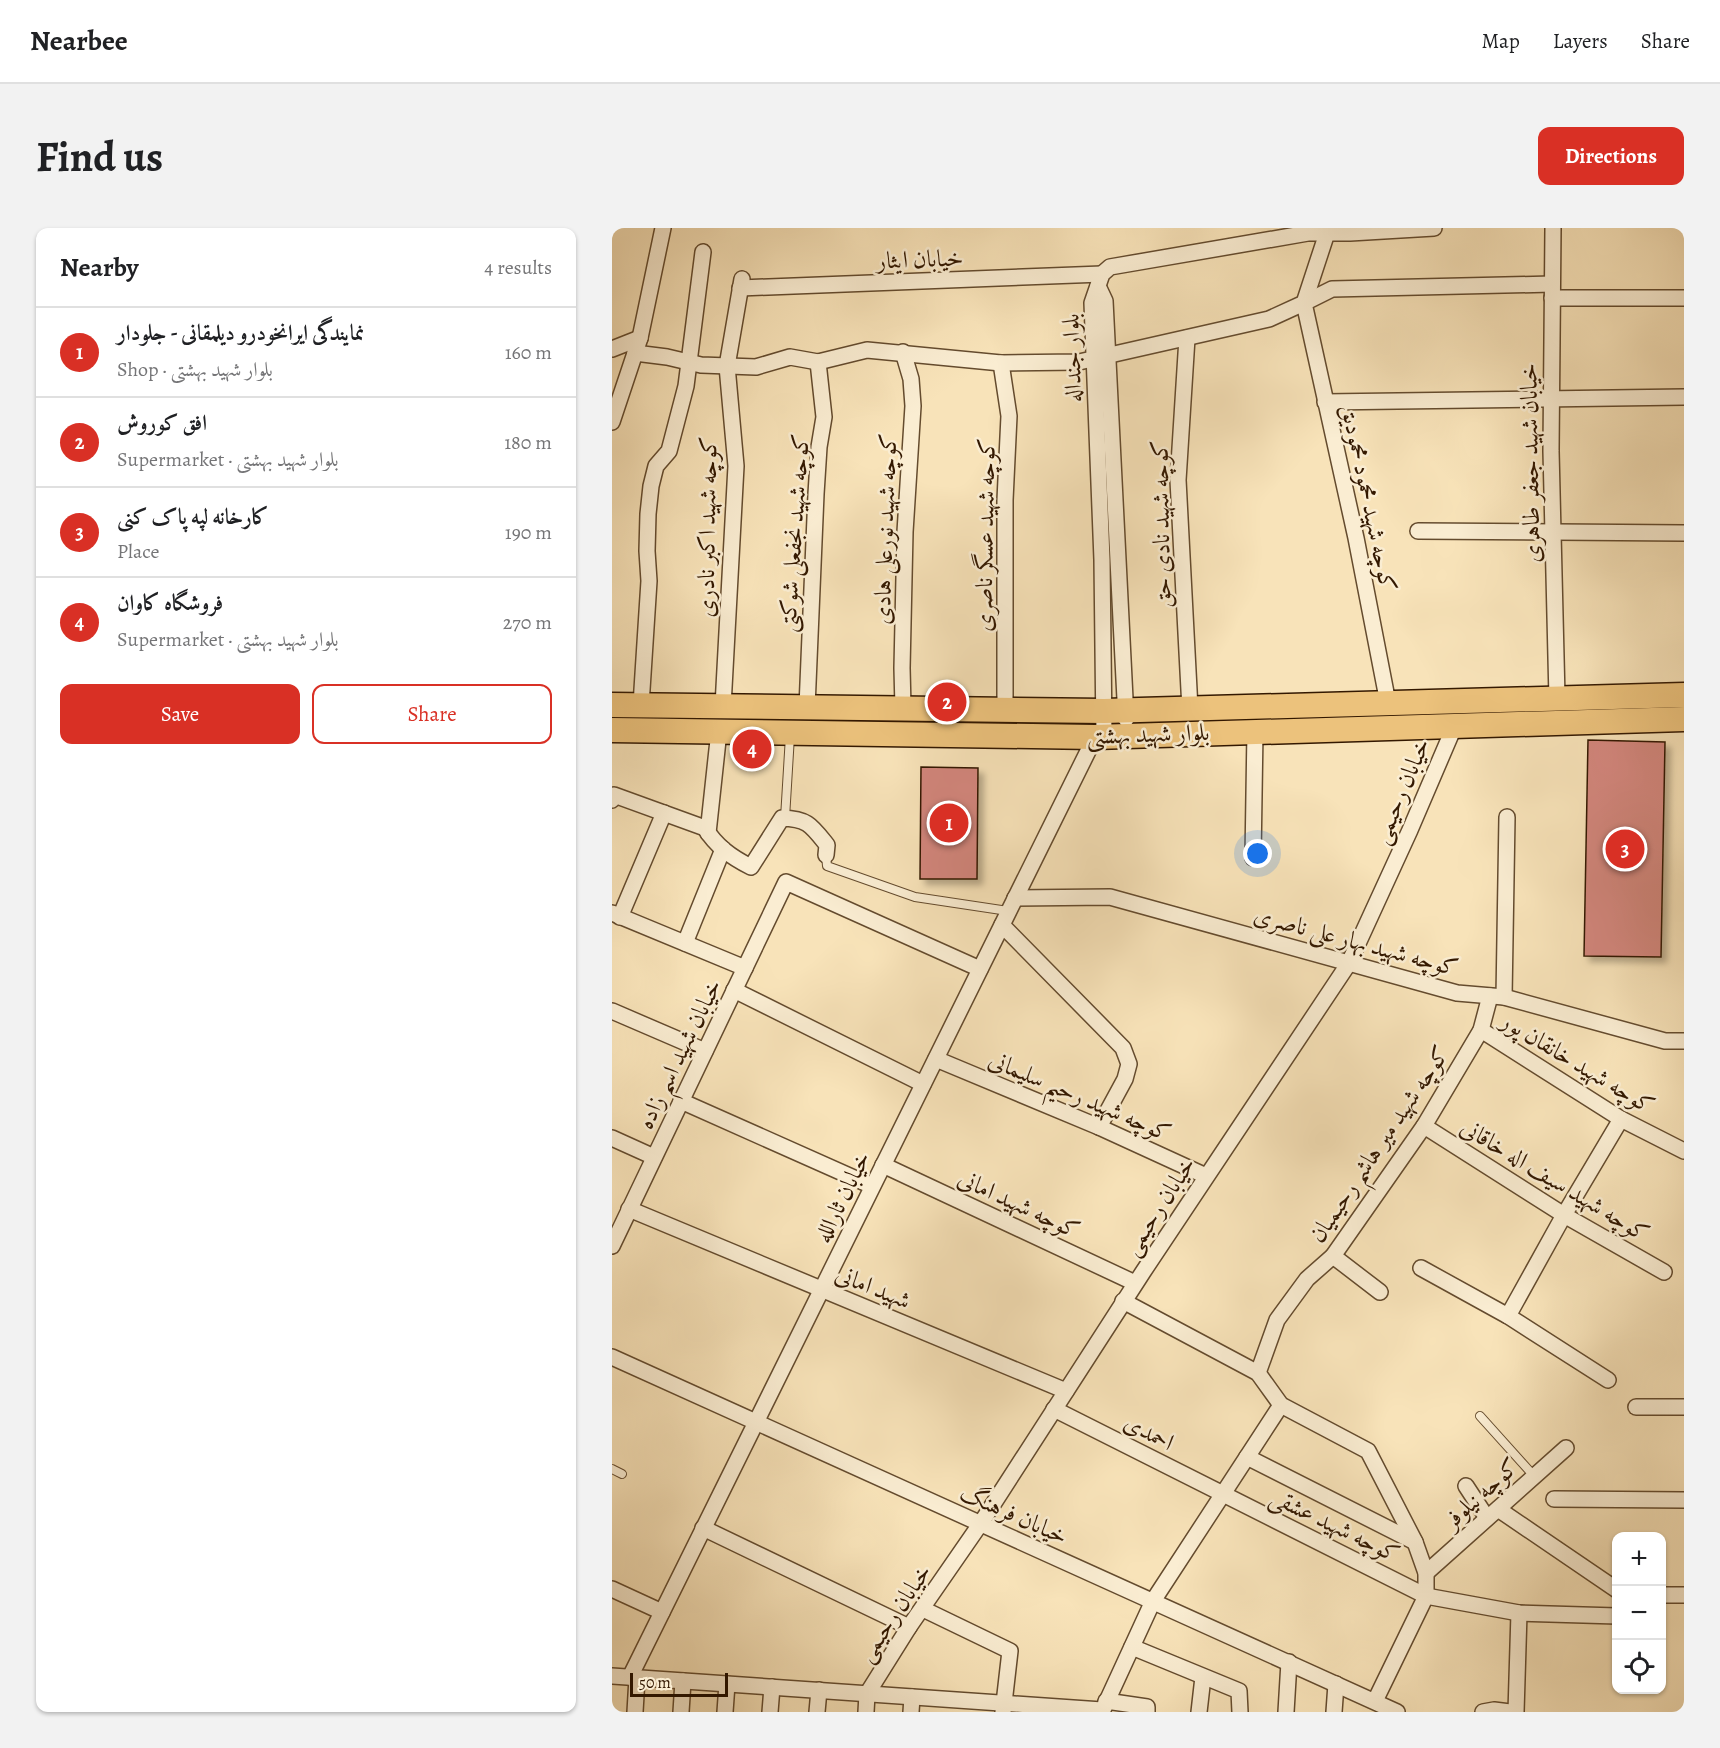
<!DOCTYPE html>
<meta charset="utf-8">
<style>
:root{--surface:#fff;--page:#f2f2f2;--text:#202124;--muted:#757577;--line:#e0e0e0;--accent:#d93025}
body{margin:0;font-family:Alegreya,Amiri,serif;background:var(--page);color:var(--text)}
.controls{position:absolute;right:18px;bottom:18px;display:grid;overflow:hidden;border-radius:12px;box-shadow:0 2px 4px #0004}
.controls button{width:54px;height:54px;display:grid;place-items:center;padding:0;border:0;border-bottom:2px solid var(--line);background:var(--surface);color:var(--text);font:30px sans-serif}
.scale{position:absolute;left:18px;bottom:15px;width:98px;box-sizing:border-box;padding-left:6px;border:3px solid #331800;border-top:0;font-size:16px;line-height:21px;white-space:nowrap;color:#331800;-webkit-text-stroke:4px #faedd2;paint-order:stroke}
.you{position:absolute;left:646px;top:626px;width:21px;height:21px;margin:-15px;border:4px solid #fff;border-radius:50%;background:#1a73e8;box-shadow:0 0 0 9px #1a73e833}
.badge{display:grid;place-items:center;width:39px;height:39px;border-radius:50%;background:var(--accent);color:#fff;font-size:20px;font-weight:700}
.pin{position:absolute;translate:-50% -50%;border:3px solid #fff;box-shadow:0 2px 6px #0006}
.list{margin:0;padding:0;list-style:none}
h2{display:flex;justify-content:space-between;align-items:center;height:78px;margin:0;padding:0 24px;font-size:26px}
h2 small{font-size:20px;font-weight:400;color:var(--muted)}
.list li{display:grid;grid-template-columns:39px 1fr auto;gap:18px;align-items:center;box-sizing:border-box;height:90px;padding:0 24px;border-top:2px solid var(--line)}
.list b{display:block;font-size:22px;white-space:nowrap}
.list p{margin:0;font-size:20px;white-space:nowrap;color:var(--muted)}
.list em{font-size:20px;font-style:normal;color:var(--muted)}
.actions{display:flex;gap:12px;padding:18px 24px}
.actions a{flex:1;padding:14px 0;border:2px solid var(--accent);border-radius:12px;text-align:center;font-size:21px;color:var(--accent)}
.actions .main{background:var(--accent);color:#fff}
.icon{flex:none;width:33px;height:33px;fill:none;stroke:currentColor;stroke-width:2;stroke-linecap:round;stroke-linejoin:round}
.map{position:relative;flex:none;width:1072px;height:1484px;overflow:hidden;border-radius:12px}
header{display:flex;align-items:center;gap:36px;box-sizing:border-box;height:84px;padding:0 30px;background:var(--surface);border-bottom:2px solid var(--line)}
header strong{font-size:28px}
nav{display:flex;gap:33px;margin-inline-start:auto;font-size:21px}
.intro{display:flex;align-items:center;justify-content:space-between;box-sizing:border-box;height:144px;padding:0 36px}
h1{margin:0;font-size:42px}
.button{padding:15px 27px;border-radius:12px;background:var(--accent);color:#fff;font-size:21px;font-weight:700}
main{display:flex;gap:36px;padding:0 36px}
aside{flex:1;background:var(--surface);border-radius:12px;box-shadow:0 2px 4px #0004}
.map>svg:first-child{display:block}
.building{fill:#d3867d;stroke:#331800;stroke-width:1.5;filter:url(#shadow)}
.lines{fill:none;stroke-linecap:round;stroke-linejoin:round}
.lane-casing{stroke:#644b2e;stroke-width:10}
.street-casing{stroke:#644b2e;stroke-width:18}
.primary-casing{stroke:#331800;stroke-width:27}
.lane{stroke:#faedd2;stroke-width:8}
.street{stroke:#faedd2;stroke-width:15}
.primary{stroke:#ecc27c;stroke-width:24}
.labels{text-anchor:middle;stroke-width:5;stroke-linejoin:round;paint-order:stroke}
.street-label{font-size:24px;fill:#331800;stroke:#faedd2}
</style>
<header>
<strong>Nearbee</strong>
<nav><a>Map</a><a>Layers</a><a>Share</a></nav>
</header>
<div class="intro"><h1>Find us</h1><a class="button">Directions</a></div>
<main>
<aside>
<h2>Nearby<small>4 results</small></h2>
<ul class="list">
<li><span class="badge">1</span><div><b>نمایندگی ایرانخودرو دیلمقانی - جلودار</b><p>Shop · بلوار شهید بهشتی</p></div><em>160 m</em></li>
<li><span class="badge">2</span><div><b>افق کوروش</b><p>Supermarket · بلوار شهید بهشتی</p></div><em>180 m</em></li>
<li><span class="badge">3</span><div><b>کارخانه لپه پاک کنی</b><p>Place</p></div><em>190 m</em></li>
<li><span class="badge">4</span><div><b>فروشگاه کاوان</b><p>Supermarket · بلوار شهید بهشتی</p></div><em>270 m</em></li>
</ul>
<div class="actions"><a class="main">Save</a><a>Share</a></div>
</aside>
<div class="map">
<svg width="1072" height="1484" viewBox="0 0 1072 1484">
<defs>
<filter id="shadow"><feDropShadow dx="5.5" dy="5.5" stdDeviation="3" flood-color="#0004"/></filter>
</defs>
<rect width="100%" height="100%" fill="#f8e3b9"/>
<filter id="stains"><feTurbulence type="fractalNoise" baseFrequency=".00333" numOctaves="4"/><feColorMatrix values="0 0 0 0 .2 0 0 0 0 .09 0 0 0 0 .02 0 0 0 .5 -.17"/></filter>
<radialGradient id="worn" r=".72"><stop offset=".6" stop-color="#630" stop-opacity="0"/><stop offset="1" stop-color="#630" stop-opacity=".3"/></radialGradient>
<g class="building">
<polygon points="976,512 1053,514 1049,729 972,728"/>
<polygon points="309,539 366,540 365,651 308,651"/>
</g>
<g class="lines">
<g class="lane-casing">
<g id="lane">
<polyline points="173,590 178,508"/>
<polyline points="214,627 215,638 303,669 396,683"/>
<polyline points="868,1188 922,1248"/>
<polyline points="0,1241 10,1246"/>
</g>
</g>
<g class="street-casing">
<g id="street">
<polyline points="941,0 939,223 945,470"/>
<polyline points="486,58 493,73 514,491"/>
<polyline points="128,60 490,46"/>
<polyline points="940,70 1072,70"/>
<polyline points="575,110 566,252 578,481"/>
<polyline points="0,121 28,110"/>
<polyline points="291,124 299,151 301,178 293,304 290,440 291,480"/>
<polyline points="23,125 55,129 89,137 144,139 178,129 206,134 255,122 389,135 467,134 657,91 692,75 715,5"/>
<polyline points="389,135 397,188 393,272 393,481"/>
<polyline points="713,174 1072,169"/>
<polyline points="0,194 28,110 51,0"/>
<polyline points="806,303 1072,305"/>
<polyline points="776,475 744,310 692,75 720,61 940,56"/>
<polyline points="29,477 37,353 35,323 36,286 39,258 44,238 57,223 74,158 91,24"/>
<polyline points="111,478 124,238 115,138 130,51"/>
<polyline points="195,479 204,266 207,219 212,189 206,134"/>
<polyline points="492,508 490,332 480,75 490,46 498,39 696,5 738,5 822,0"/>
<path d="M 0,572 L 2,567 L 93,600 C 104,618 119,629 139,639 L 170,590 C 196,591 199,597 215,617 L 214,627"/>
<polyline points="96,605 107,503"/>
<polyline points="641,630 643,503"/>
<polyline points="403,670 498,669 845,765 892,769 1053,813 1072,813"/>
<polyline points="0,685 133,740"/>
<polyline points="8,689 52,585"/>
<polyline points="390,697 511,820 517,836 513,851 487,899"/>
<polyline points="73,715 111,621"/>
<polyline points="122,762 311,856"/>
<polyline points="892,769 895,589"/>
<polyline points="0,783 93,823"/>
<polyline points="869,802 1009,891 1072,923"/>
<polyline points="324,831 487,899 594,948"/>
<polyline points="69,873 260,958"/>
<polyline points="812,898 952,987 1052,1044"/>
<polyline points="0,910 42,929"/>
<polyline points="271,937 523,1055"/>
<polyline points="17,981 454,1163"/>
<polyline points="0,1018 174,654 368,741"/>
<polyline points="721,1028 768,1064"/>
<polyline points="809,1040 896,1088 996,1152"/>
<polyline points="511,1073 646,1145 669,1177 756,1223 803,1314 814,1345 814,1368 763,1473"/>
<polyline points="896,1088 952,987 1009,891"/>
<polyline points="0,1129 785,1484"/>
<polyline points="646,1145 665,1092 695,1051 721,1028 812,898 869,802 878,768"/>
<polyline points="1024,1179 1072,1179"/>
<polyline points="442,1181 814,1368 907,1385 1005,1388"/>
<polyline points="635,1229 803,1314"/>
<polyline points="854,1258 875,1290"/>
<polyline points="942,1271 1072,1272"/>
<polyline points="886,1281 1005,1362"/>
<polyline points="91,1300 297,1399"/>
<polyline points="814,1345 954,1220"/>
<polyline points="0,1361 50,1384"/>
<polyline points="1050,1367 1072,1367"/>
<polyline points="311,1381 398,1423 391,1484"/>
<polyline points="520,1419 627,1463 628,1484"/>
<polyline points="0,1448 490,1482"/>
<polyline points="18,1449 483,509"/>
<polyline points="494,1473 535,1479 535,1484"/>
<polyline points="23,1484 25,1450"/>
<polyline points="69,1484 71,1453"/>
<polyline points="113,1484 115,1456"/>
<polyline points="158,1484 160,1459"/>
<polyline points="205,1484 207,1462"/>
<polyline points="254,1484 255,1466 297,1399 369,1295 531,1044 737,735 798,602 843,497"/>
<polyline points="299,1484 300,1469"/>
<polyline points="490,1484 541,1373 669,1177"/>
<polyline points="587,1484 591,1449"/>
<polyline points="674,1484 677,1434"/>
<polyline points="722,1484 724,1456"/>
<polyline points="871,1484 882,1482 898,1484"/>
<polyline points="904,1484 907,1385"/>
</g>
</g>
<g class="primary-casing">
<g id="primary">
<polyline points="0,477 492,483 1072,467"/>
<polyline points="0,502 483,509 1072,491"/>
</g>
</g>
<use href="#lane" class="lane"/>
<use href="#street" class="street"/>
<use href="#primary" class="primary"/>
</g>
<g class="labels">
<g class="street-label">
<text transform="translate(308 31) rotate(-2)" y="8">خیابان ایثار</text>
<text transform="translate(460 130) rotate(-92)" y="8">بلوار جنداله</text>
<text transform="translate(918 235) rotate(-91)" y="8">خیابان شهید جعفر طاهری</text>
<text transform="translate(757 270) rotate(78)" y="8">کوچه شهید محمود محمودیق</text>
<text transform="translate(549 296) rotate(-91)" y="8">کوچه شهید نادی حق</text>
<text transform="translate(95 299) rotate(-89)" y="8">کوچه شهید اکبر نادری</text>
<text transform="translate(273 301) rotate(-88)" y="8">کوچه شهید نورعلی هادی</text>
<text transform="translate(182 305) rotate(-86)" y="8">کوچه شهید نجفعلی شوکتی</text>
<text transform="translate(373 307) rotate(-89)" y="8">کوچه شهید عسگر ناصری</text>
<text transform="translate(536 506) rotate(-2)" y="8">بلوار شهید بهشتی</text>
<text transform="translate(789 563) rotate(-67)" y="8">خیابان رحیمی</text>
<text transform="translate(744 713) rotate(15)" y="8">کوچه شهید بهار علی ناصری</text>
<text transform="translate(67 826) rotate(-64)" y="8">خیابان شهید اسم زاده</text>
<text transform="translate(966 835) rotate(31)" y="8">کوچه شهید خانقان پور</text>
<text transform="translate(468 868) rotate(23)" y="8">کوچه شهید رحیم سلیمانی</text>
<text transform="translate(767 916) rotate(-56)" y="8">کوچه شهید میر هاشم رحیمیان</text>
<text transform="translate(943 952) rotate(31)" y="8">کوچه شهید سیف اله خاقانی</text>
<text transform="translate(230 969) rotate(-64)" y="8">خیابان ثارالله</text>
<text transform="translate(407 976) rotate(25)" y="8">کوچه شهید امانی</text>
<text transform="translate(547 978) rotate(-57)" y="8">خیابان رحیمی</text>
<text transform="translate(261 1059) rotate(22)" y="8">شهید امانی</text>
<text transform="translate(537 1204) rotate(27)" y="8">احمدی</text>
<text transform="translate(869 1265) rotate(-42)" y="8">کوچه نیلوفر</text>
<text transform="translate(402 1286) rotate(24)" y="8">خیابان فرهنگ</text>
<text transform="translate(723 1297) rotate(26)" y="8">کوچه شهید عشقی</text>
<text transform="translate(282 1385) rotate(-56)" y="8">خیابان رحیمی</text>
</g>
</g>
<rect width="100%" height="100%" filter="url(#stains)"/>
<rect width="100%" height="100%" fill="url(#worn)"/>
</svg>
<div class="controls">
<button>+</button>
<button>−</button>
<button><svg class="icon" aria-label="locate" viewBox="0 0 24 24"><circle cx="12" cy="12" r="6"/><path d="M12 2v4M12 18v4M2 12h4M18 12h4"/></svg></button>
</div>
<div class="scale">50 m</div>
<div class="you"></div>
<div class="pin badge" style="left:337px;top:595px">1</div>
<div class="pin badge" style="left:335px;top:474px">2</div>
<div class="pin badge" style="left:1013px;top:621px">3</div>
<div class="pin badge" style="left:140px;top:521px">4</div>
</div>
</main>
